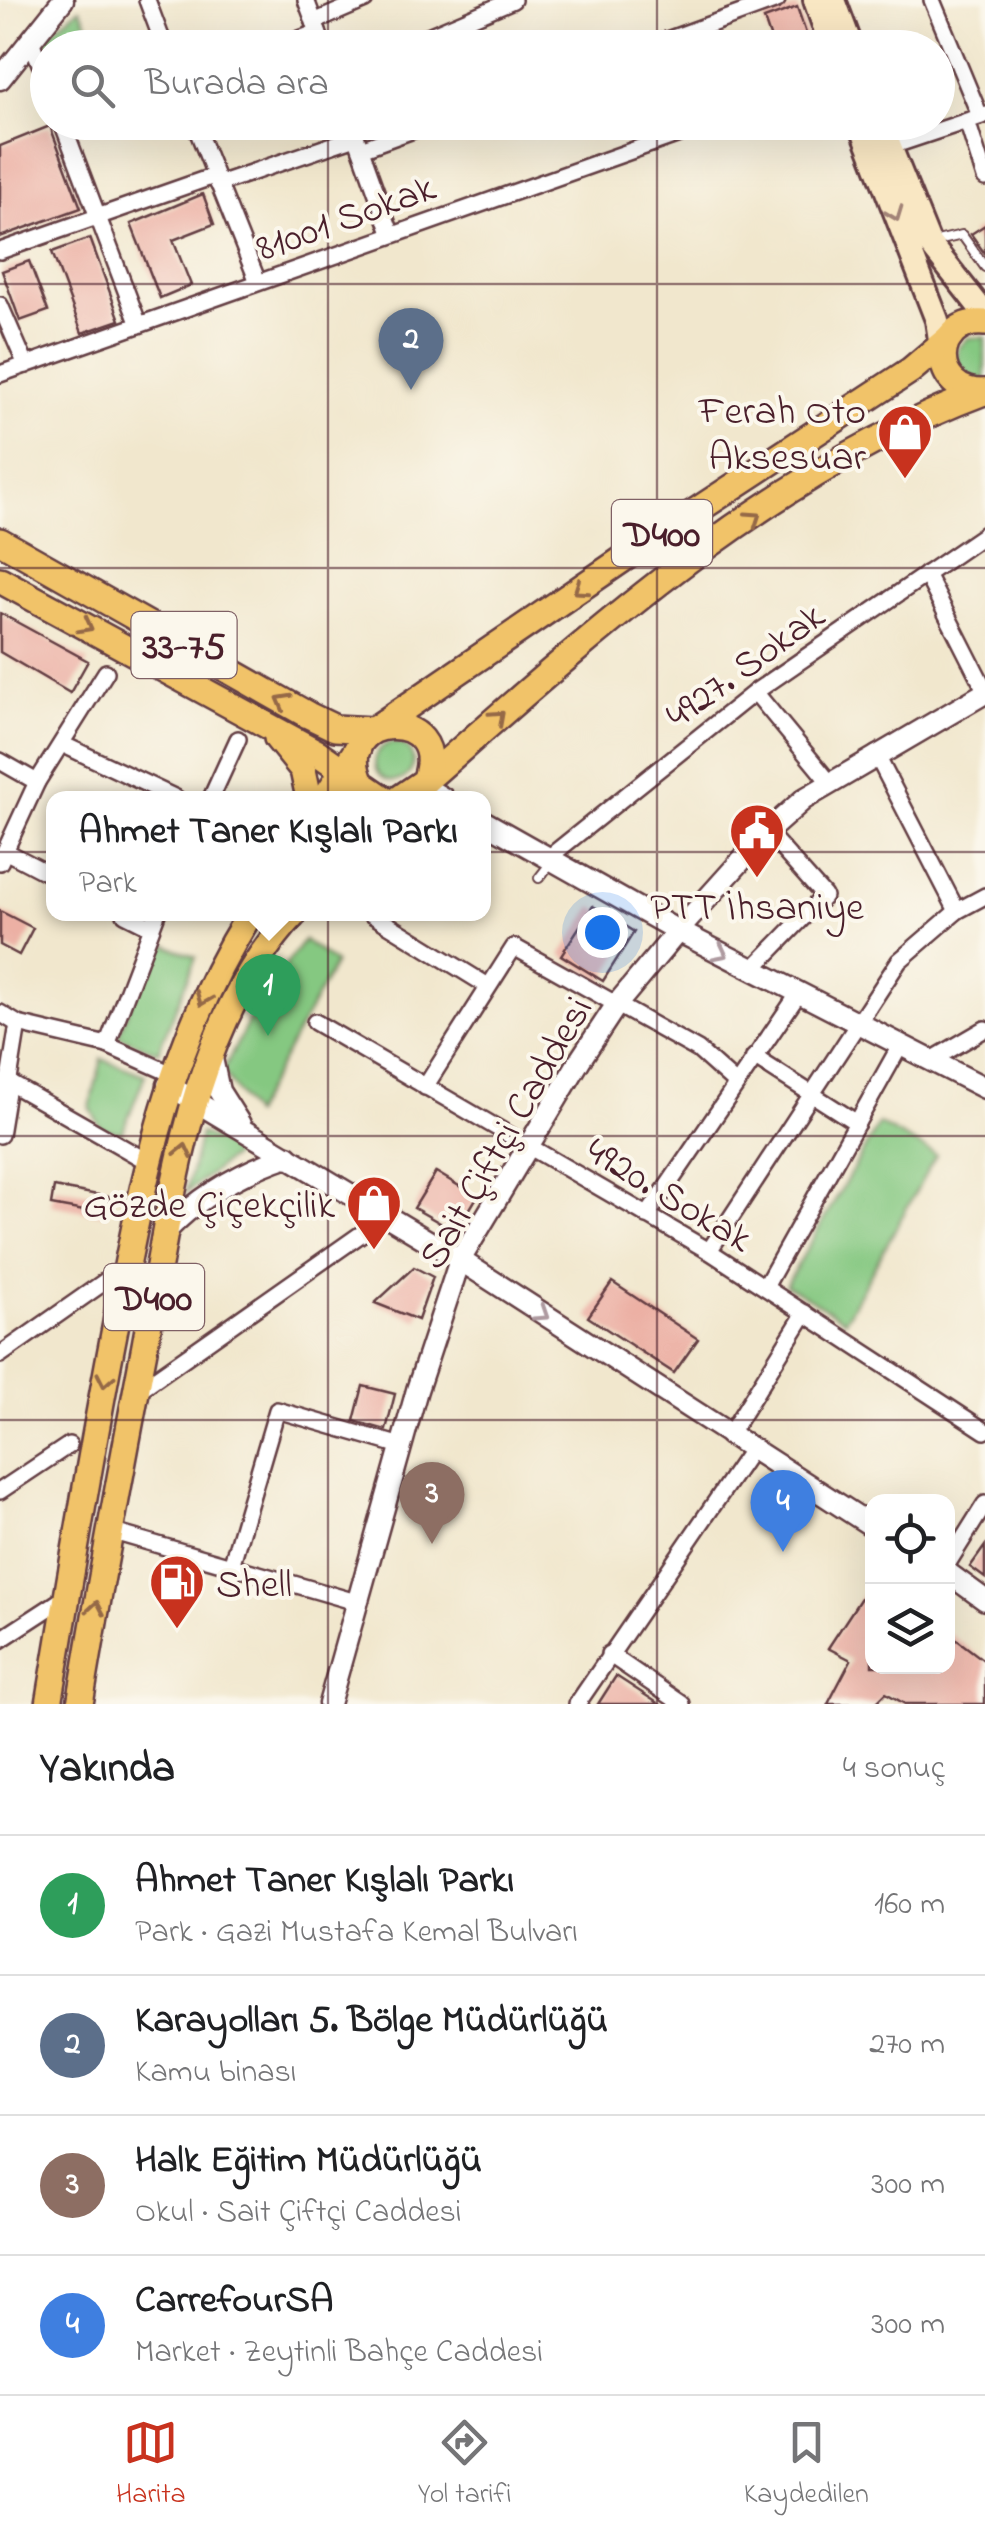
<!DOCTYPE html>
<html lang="tr">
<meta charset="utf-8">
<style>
:root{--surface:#fff;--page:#f2f2f2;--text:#202124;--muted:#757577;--line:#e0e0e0;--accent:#c8321e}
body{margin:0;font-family:"Indie Flower",sans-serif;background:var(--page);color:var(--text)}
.controls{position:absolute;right:30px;bottom:30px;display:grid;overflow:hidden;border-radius:20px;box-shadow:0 10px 40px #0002}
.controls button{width:90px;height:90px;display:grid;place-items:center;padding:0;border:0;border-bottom:2px solid var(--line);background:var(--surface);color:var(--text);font:50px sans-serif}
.you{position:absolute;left:602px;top:932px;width:35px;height:35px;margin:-25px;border:8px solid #fff;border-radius:50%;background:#1a73e8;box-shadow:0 0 0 15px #1a73e833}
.badge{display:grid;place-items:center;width:65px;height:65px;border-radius:50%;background:var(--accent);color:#fff;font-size:32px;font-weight:700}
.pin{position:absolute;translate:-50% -82px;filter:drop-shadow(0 2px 5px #0008)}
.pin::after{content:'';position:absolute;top:52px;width:35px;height:30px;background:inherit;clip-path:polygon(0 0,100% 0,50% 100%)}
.popup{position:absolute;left:46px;top:791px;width:445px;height:130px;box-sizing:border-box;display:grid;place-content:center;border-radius:20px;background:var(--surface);filter:drop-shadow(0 2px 8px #0005);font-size:32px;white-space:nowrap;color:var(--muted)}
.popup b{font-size:38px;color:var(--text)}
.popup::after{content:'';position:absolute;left:50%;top:100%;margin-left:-20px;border:20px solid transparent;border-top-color:var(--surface)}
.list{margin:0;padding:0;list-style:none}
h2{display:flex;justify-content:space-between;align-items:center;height:130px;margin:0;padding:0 40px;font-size:42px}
h2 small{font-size:32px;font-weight:400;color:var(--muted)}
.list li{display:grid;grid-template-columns:65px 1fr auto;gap:30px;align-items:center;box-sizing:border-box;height:140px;padding:0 40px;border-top:2px solid var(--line)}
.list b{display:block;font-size:38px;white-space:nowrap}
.list p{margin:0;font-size:32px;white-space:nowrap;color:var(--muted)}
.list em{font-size:32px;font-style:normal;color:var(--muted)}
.icon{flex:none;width:55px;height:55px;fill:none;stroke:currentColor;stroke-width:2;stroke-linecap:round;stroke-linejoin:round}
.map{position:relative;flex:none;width:985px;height:1704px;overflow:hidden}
.search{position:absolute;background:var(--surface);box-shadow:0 10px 40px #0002;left:30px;right:30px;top:30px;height:110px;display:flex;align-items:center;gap:25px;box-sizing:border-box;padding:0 35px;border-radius:55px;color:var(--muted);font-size:38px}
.sheet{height:690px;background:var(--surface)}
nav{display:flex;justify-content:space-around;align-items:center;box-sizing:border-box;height:140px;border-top:2px solid var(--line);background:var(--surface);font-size:28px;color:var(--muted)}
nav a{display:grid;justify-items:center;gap:5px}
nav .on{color:var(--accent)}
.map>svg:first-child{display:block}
.green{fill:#85c881;stroke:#687456;stroke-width:2.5}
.building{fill:#ecb0a4}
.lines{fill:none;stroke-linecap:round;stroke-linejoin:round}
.service-casing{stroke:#633d43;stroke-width:12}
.minor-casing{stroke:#633d43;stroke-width:20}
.tertiary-casing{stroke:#633d43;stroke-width:25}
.secondary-casing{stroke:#633d43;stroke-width:28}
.primary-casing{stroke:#633d43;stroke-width:30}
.trunk-casing{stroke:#633d43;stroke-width:30}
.service{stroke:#fff;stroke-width:8}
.minor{stroke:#fff;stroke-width:15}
.tertiary{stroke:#fff;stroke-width:20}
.secondary{stroke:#f9e7c3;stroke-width:22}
.primary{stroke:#f1c369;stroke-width:25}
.trunk{stroke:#f1c369;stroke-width:25}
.oneway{stroke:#a28377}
.oneway2{stroke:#956947}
.oneway3{stroke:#ae9aa0}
.grid{fill:none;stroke:#4a1f2b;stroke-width:2.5;stroke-opacity:0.55}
.labels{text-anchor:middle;stroke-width:8;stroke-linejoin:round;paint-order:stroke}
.shield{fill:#fbf7ec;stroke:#7f6065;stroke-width:2.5}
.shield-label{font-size:38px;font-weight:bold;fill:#4a1f2b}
.street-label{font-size:40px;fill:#4a1f2b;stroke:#fbf7ec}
.poi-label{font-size:40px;fill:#4a1f2b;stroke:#fbf7ec;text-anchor:end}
</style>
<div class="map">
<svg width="985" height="1704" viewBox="0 0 985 1704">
<rect width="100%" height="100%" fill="#fbf7ec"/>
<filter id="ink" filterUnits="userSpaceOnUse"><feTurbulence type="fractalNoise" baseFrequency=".01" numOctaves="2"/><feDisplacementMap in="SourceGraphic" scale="20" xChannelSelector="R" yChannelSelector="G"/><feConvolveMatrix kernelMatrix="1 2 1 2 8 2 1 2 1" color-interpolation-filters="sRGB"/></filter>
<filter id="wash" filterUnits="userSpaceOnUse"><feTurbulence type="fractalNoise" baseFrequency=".0048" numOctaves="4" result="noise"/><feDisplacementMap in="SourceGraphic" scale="40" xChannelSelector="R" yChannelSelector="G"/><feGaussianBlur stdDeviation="2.25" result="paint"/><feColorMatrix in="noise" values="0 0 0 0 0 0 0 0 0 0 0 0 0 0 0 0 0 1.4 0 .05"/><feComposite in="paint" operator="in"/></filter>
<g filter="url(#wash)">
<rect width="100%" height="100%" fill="#f1e7cd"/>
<g class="green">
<polygon points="80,8 98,47 48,48 47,55 45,36"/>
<polygon points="985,337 985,379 973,379 957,364 958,349 968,338"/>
<circle cx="394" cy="762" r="19"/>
<polygon points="304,940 335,963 252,1115 223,1071 259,1001"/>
<polygon points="156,941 196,957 158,1052 118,1036"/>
<polygon points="102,1059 145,1075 122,1133 101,1128 90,1107"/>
<polygon points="879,1124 936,1155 845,1320 786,1285"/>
<polygon points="200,1133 238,1152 186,1193"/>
</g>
<g id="blocks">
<g class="building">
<polygon points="797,7 811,48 774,48 764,19"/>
<polygon points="50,126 81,208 0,237 0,146"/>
<polygon points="203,194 214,224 173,240 191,285 160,298 131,224"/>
<polygon points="985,225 985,254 971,234"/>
<polygon points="90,238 120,320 82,333 52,252"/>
<polygon points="29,261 48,311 20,321 2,271"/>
<polygon points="0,613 88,661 70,693 0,652"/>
<polygon points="593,906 634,932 603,981 561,955"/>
<polygon points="0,911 33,928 19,955 0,945"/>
<polygon points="436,1172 477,1197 456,1232 414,1208"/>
<polygon points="54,1187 109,1197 106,1215 51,1205"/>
<polygon points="414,1267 433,1277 418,1320 375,1303"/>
<polygon points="612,1282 698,1339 674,1373 588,1317"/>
<polygon points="363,1386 395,1394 386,1430 354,1421"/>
<polygon points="985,1546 985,1578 970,1567"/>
<polygon points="872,1581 872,1666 948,1666 948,1633 985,1661 985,1704 905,1704 886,1693 875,1704 828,1704 851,1660 828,1648"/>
<polygon points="616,1676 659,1704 598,1704"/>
</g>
</g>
</g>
<g filter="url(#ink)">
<use href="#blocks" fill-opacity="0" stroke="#633d43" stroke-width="2.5"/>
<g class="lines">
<g class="service-casing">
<g id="service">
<polyline points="933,242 962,235 985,267"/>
<polyline points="539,878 550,864"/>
</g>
</g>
<g class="minor-casing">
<g id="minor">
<polyline points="147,0 165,48"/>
<polyline points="306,0 324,48"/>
<polyline points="932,0 980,116"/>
<polyline points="314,22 365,0"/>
<polyline points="31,41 48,84"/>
<polyline points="135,48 161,37"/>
<polyline points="276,48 318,32"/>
<polyline points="400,48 513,0"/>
<polyline points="645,48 777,0"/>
<polyline points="967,121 985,178"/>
<polyline points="62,122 139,325"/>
<polyline points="194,122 258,282"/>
<polyline points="351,122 391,233"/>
<polyline points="889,147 985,115"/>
<polyline points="361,149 435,122"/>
<polyline points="218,184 356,137"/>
<polyline points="0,251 214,176"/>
<polyline points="0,305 26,365"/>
<polyline points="0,374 713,122"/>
<polyline points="926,574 985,690"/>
<polyline points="755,692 830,783"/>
<polyline points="62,744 176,798"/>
<polyline points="876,754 957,911"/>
<polyline points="0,761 37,782"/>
<polyline points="211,798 238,739"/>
<polyline points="5,851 53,876"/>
<polyline points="548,858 755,692 985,534"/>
<polyline points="0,862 37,782 106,672"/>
<polyline points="125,914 151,927"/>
<polyline points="371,914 488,986"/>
<polyline points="753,969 824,896 767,832"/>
<polyline points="0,1013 18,1024 107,1045 172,1074"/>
<polyline points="315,1022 709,1251 985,1431"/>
<polyline points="107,1045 157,914"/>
<polyline points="754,1057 857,1123"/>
<polyline points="930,1061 985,1029"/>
<polyline points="8,1082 150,1163"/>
<polyline points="425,1087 514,947 698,1050 735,1083"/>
<polyline points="0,1135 18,1024"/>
<polyline points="647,1216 799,993"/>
<polyline points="709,1251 899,961 957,911 985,896"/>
<polyline points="765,1287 900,1046"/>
<polyline points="0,1355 127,1266"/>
<polyline points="136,1392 384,1218"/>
<polyline points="728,1437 805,1313"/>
<polyline points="0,1491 69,1445"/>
<polyline points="110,1531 356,1602"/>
<polyline points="948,1563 985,1504"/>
<polyline points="231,1566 277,1410 401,1446"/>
<polyline points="0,1640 66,1597"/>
<polyline points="609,1654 682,1704"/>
<polyline points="577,1704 751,1450"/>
</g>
</g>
<g class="tertiary-casing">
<g id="tertiary">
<polyline points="0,79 63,0"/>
<polyline points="416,791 431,791 443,798"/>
<polyline points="483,821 678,931 985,1088"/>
<polyline points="212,1058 219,1091 240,1124"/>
<polyline points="168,1085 460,1260 872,1526"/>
<path d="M 166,1231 C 201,1195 240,1172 288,1156"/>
<polyline points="948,1573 985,1600"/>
<polyline points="329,1704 417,1390 460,1260 580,1060 617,1004 678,931 767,832 804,799 985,693"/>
</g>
</g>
<g class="secondary-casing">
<g id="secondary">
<polyline points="815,0 832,48"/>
<polyline points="834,0 852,48"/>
<polyline points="860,122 937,320 943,359"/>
<polyline points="880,122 929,243 985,314"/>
</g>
</g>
<g class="primary-casing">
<g id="primary">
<polyline points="0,541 308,715 335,728 373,730"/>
<polyline points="0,580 318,753 361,783"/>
<polyline points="277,738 303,770 309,798"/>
</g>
</g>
<g class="trunk-casing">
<g id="trunk">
<path d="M 985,323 C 931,318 928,394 985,392"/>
<polyline points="373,730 626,557 911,370 950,337"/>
<path d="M 425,781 C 594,633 769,472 984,392"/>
<polyline points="325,798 358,748"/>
<path d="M 383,798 L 361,783 C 328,710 453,706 425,781 L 400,798"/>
<path d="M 49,1704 C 69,1584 89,1464 112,1344 C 142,1187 164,1052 250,914"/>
<path d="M 80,1704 C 100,1584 122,1465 145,1345 C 172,1200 189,1027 294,914"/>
</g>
</g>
<use href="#service" class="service"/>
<use href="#minor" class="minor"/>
<use href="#tertiary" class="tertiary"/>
<use href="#secondary" class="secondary"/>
<use href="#primary" class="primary"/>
<use href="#trunk" class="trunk"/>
</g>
<defs><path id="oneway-chevron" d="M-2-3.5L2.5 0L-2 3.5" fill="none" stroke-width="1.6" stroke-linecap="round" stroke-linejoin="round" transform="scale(2.5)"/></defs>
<use class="oneway" href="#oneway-chevron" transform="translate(895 214) rotate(69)"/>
<g class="oneway2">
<use href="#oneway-chevron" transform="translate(754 518) rotate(-34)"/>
<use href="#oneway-chevron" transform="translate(580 589) rotate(145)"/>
<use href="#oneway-chevron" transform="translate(86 626) rotate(28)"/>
<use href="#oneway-chevron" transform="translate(283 701) rotate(-151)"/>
<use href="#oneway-chevron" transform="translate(498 717) rotate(-42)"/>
<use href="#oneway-chevron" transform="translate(203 999) rotate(112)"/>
<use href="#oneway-chevron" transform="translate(184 1151) rotate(-77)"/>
<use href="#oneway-chevron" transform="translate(105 1380) rotate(101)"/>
<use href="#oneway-chevron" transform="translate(96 1608) rotate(-80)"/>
</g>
<g class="oneway3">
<use href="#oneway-chevron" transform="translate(721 953) rotate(27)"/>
<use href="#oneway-chevron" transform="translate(542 1314) rotate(33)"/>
</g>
</g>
<path class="grid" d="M 328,0 L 328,48M 657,0 L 657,48M 328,122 L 328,1704M 657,122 L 657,1704M 0,284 L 985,284M 0,568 L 985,568M 0,852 L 985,852M 0,1136 L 985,1136M 0,1420 L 985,1420"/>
<defs>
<g id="shop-pin" transform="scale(2.875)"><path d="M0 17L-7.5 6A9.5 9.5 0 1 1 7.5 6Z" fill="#c8321e" stroke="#fbf7ec"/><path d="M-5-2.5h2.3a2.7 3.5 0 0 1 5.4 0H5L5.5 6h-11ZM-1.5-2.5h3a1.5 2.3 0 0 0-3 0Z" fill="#fff"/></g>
<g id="civic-pin" transform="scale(2.875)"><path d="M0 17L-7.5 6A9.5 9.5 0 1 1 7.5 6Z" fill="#c8321e" stroke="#fbf7ec"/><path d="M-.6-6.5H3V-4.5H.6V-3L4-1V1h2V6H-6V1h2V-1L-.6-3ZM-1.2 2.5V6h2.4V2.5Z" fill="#fff"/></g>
<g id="fuel-pin" transform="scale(2.875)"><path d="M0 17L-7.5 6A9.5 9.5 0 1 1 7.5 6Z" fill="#c8321e" stroke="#fbf7ec"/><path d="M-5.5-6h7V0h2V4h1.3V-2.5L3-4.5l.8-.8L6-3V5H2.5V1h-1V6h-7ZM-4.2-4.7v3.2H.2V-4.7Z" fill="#fff"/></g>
</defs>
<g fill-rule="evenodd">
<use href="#shop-pin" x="905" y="432"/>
<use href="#civic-pin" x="757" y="831"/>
<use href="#shop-pin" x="374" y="1203"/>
<use href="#fuel-pin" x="177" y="1582"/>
</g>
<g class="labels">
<g class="shield">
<rect x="612" y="500" width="100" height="66" rx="8"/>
<rect x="131.5" y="612" width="105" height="66" rx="8"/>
<rect x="104" y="1264" width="100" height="66" rx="8"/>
</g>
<g class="shield-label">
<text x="662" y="546">D400</text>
<text x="184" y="658">33-75</text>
<text x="154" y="1310">D400</text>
</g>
<g class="street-label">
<text transform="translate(345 216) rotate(-20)" y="14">81001 Sokak</text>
<text transform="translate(744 664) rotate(-36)" y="14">4927. Sokak</text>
<text transform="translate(504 1132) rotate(-60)" y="14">Sait Çiftçi Caddesi</text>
<text transform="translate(670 1193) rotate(31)" y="14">4920. Sokak</text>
</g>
<g class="poi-label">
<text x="866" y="423">Ferah Oto<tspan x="866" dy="46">Aksesuar</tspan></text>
<text x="757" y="919" text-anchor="middle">PTT İhsaniye</text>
<text x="335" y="1217">Gözde Çiçekçilik</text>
<text x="216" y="1596" text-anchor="start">Shell</text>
</g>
</g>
</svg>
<div class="controls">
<button><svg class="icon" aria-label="locate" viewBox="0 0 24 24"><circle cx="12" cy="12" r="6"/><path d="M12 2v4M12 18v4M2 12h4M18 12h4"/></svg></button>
<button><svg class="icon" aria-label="layers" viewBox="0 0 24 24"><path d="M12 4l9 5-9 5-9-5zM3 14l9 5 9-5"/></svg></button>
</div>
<div class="you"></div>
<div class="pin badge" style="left:268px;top:1036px;background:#2e9e5b">1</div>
<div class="popup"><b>Ahmet Taner Kışlalı Parkı</b>Park</div>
<div class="pin badge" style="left:411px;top:390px;background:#5c6f8a">2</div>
<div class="pin badge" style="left:432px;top:1544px;background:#8d6e63">3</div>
<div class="pin badge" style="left:783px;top:1552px;background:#3f7fe0">4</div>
<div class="search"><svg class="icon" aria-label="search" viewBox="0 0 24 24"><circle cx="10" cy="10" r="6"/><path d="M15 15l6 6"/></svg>Burada ara</div>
</div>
<section class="sheet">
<h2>Yakında<small>4 sonuç</small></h2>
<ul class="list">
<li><span class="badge" style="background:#2e9e5b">1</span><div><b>Ahmet Taner Kışlalı Parkı</b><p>Park · Gazi Mustafa Kemal Bulvarı</p></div><em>160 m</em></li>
<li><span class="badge" style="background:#5c6f8a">2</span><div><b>Karayolları 5. Bölge Müdürlüğü</b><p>Kamu binası</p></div><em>270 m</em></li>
<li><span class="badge" style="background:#8d6e63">3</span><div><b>Halk Eğitim Müdürlüğü</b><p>Okul · Sait Çiftçi Caddesi</p></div><em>300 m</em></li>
<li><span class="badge" style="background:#3f7fe0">4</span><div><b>CarrefourSA</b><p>Market · Zeytinli Bahçe Caddesi</p></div><em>300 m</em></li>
</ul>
</section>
<nav>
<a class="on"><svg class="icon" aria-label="map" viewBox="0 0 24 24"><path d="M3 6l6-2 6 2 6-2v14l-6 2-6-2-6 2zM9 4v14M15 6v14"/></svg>Harita</a>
<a><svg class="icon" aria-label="directions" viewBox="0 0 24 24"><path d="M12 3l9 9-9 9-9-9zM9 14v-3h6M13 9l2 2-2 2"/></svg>Yol tarifi</a>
<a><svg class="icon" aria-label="saved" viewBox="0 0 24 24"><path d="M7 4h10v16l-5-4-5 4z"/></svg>Kaydedilen</a>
</nav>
